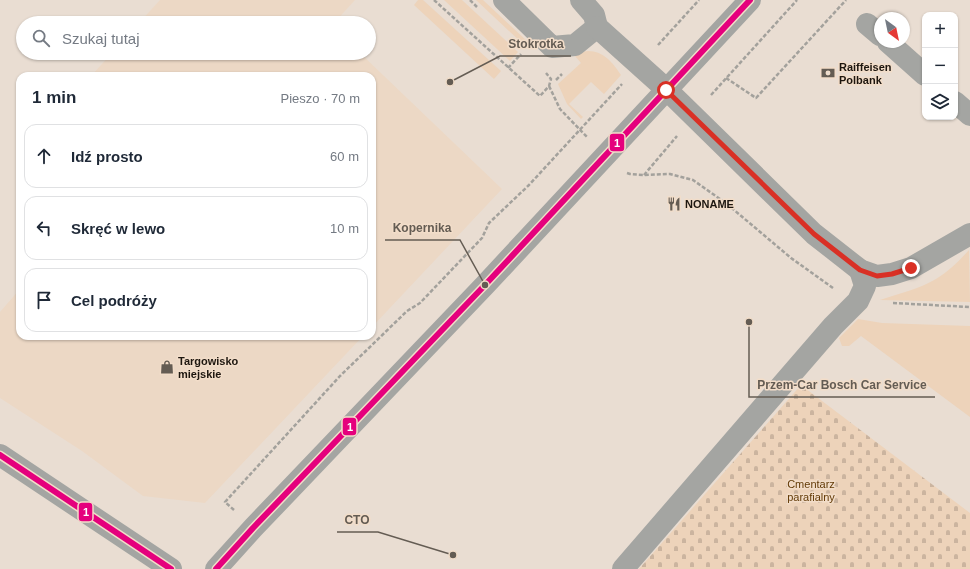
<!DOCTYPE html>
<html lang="pl">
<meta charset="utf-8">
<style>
:root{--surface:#fff;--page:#f2f2f3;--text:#1f2937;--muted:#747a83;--line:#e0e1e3}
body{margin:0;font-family:Helvetica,sans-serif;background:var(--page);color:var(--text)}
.controls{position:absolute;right:12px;top:12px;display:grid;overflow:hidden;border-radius:8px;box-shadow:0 1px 3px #0004}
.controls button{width:36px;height:36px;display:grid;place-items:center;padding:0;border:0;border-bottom:1px solid var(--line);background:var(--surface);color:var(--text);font:20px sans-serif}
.compass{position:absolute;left:874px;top:12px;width:36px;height:36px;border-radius:50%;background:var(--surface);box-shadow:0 1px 3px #0004;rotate:147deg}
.stop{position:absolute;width:12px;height:12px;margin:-9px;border:3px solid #d93025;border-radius:50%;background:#fff}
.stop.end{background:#d93025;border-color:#fff;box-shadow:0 1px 4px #0008}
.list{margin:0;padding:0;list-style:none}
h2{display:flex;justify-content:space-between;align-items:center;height:52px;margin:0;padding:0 16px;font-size:17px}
h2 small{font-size:13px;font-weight:400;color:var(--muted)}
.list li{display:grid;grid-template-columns:26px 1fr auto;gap:12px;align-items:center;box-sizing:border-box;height:64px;margin:0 8px 8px;padding:0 8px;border:1px solid var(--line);border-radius:12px}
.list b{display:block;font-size:15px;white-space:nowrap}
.list em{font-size:13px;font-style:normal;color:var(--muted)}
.icon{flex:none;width:22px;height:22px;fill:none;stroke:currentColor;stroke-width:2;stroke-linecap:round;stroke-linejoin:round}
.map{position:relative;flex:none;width:970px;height:569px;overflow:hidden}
.search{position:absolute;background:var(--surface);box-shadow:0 1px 3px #0004;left:16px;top:16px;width:360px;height:44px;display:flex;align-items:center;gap:10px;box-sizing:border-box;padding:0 14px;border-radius:22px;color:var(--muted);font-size:15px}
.panel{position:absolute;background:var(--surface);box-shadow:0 1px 3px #0004;left:16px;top:72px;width:360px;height:268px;border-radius:12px}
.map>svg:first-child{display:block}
.built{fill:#ecd8c5}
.grass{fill:#edd3ba}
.cemetery{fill:url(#cemetery-stones)}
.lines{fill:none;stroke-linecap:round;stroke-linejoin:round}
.path{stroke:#a3a19c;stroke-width:2.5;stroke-dasharray:4 2;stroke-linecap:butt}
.minor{stroke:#a4a5a2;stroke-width:22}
.bus-1-casing{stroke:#f2ddc9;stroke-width:9}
.bus-1{stroke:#e5007d;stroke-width:6}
.route{stroke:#d93025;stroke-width:5}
.labels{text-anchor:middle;stroke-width:3;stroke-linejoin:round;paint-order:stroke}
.poi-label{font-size:11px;font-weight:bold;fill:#1d160f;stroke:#f2ddc9;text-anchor:start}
.park-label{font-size:11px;fill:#633b07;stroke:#f2ddc9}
.leader{fill:none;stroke:#645c53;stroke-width:1.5}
.callout-dot{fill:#645c53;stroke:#f2ddc9;stroke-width:1.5}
.callout-label{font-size:12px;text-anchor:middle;font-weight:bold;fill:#645c53;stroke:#f2ddc9;stroke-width:3;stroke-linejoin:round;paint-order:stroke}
.line-badge{stroke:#f2ddc9;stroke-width:1.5}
.badge-label{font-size:11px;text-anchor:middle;font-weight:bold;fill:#fff}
</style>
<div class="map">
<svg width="970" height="569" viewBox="0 0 970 569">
<defs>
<pattern id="cemetery-stones" width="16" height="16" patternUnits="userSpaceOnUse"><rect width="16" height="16" fill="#edd3ba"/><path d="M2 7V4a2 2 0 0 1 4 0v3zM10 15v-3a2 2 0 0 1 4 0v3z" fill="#cbb49f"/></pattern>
</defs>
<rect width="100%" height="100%" fill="#e9ddd2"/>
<g class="built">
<polygon points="160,0 355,0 334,23 139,23"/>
<polygon points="112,53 360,53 502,189 372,327 372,76 91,76"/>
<polygon points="20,289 20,336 363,336 205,503 143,496 82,451 0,398 0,312"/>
</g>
<g class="grass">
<polygon points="418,0 423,0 501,71 494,79 414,5"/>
<polygon points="444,0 462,0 518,52 510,61"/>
<polygon points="476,0 483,0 528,42 524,45"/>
<path d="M 588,51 C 604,51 613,63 621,75 L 604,94 L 591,82 L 569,104 L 583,117 L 581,119 L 567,104 L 558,84 L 581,63 L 575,56 L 581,52 Z"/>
<path d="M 969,250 L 970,302 L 880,300 C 898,294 919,289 936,279 C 949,271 959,261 969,250 Z"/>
<polygon points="858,319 882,323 970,326 970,417 861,336 849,346 842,346 839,338"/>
</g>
<polygon class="cemetery" points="801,385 970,513 970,569 639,569"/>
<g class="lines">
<g class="path">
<polyline points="434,0 540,96 549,86 551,79 546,73"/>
<polyline points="470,0 477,7"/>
<polyline points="658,45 699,0"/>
<polyline points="508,68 521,54"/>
<polyline points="726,78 756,98 846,0"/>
<polyline points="556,80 562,74"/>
<polyline points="549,86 560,109 587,137"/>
<polyline points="711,95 797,0"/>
<polyline points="627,173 630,174 644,175 670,174 693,180 727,204 791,258 833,288"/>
<polyline points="644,175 677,136"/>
<polyline points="893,303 970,307"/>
<polyline points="234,510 225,502 340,376 407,311 420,303 482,238 489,223 529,185 622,84"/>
</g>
<g class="minor">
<polyline points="504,0 552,47 575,45 597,27 594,15 581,0"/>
<polyline points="867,24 880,35"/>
<polyline points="597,27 666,89 814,234 860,270 877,276 892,274 911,268 970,234"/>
<polyline points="888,42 925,75"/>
<polyline points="955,102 970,115"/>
<polyline points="0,455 171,569"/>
<polyline points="216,569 253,528 485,285 750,0"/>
<polyline points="623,569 833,326 858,301 865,286 860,270"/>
</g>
<g class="bus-1-casing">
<g id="bus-1">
<polyline points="0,455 171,569"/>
<polyline points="216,569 253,528 485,285 750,0"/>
</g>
</g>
<use href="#bus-1" class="bus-1"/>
</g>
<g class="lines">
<polyline class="route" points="666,90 814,234 860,270 877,276 892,274 911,268"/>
</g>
<defs>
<g id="bank-bare" transform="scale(1.08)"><path d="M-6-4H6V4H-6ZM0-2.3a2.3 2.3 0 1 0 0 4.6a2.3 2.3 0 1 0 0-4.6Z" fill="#645c53" stroke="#f2ddc9" stroke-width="2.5" paint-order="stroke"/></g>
<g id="restaurant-bare" transform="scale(1.08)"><path d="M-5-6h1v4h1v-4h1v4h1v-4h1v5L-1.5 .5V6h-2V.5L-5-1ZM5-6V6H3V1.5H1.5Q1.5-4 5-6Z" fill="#645c53" stroke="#f2ddc9" stroke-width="2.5" paint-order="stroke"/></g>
<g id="shop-bare" transform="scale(1.08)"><path d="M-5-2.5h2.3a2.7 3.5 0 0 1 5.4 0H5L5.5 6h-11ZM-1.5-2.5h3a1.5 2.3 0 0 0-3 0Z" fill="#645c53" stroke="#f2ddc9" stroke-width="2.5" paint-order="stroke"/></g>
</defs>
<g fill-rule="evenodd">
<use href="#bank-bare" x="828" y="73"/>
<use href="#restaurant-bare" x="674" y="204"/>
<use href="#shop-bare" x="167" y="367"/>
</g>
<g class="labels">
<g class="poi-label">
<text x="839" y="71">Raiffeisen<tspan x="839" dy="13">Polbank</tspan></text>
<text x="685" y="208">NONAME</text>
<text x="178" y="365">Targowisko<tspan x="178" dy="13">miejskie</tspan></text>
</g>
<g class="park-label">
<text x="811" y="488">Cmentarz<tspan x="811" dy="13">parafialny</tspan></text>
</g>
</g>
<path class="leader" d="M450 82L500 56H571M485 285L460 240H385M749 322L749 397H935M453 555L378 532H337"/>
<g class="callout-dot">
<circle cx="450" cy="82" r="4"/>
<circle cx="485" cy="285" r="4"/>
<circle cx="749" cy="322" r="4"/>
<circle cx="453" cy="555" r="4"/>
</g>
<g class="callout-label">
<text x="536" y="48">Stokrotka</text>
<text x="422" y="232">Kopernika</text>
<text x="842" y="389">Przem-Car Bosch Car Service</text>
<text x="357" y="524">CTO</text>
</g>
<g class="line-badge">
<rect x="609" y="133" width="16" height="19" rx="4" fill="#e5007d"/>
<rect x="342" y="417" width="15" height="19" rx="4" fill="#e5007d"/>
<rect x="78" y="502" width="15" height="20" rx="4" fill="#e5007d"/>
</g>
<g class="badge-label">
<text x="617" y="147">1</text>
<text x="350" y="431">1</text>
<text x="86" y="516">1</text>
</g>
</svg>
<div class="controls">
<button>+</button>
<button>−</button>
<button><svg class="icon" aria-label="layers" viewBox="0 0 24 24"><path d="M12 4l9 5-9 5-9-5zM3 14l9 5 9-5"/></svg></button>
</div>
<svg class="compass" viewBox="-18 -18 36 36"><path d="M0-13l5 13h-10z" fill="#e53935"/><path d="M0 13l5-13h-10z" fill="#747a83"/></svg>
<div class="stop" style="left:666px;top:90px"></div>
<div class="stop end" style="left:911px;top:268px"></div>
<div class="search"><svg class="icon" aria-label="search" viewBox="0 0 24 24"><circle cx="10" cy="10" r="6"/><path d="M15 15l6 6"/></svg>Szukaj tutaj</div>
<section class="panel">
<h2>1 min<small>Pieszo · 70 m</small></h2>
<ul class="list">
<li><svg class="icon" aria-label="ahead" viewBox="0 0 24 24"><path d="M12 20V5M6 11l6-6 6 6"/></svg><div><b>Idź prosto</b></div><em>60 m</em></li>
<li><svg class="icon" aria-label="left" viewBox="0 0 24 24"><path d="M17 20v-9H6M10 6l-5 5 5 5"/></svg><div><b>Skręć w lewo</b></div><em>10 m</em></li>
<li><svg class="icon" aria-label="arrive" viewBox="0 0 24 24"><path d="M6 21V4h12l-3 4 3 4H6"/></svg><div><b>Cel podróży</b></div></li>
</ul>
</section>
</div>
